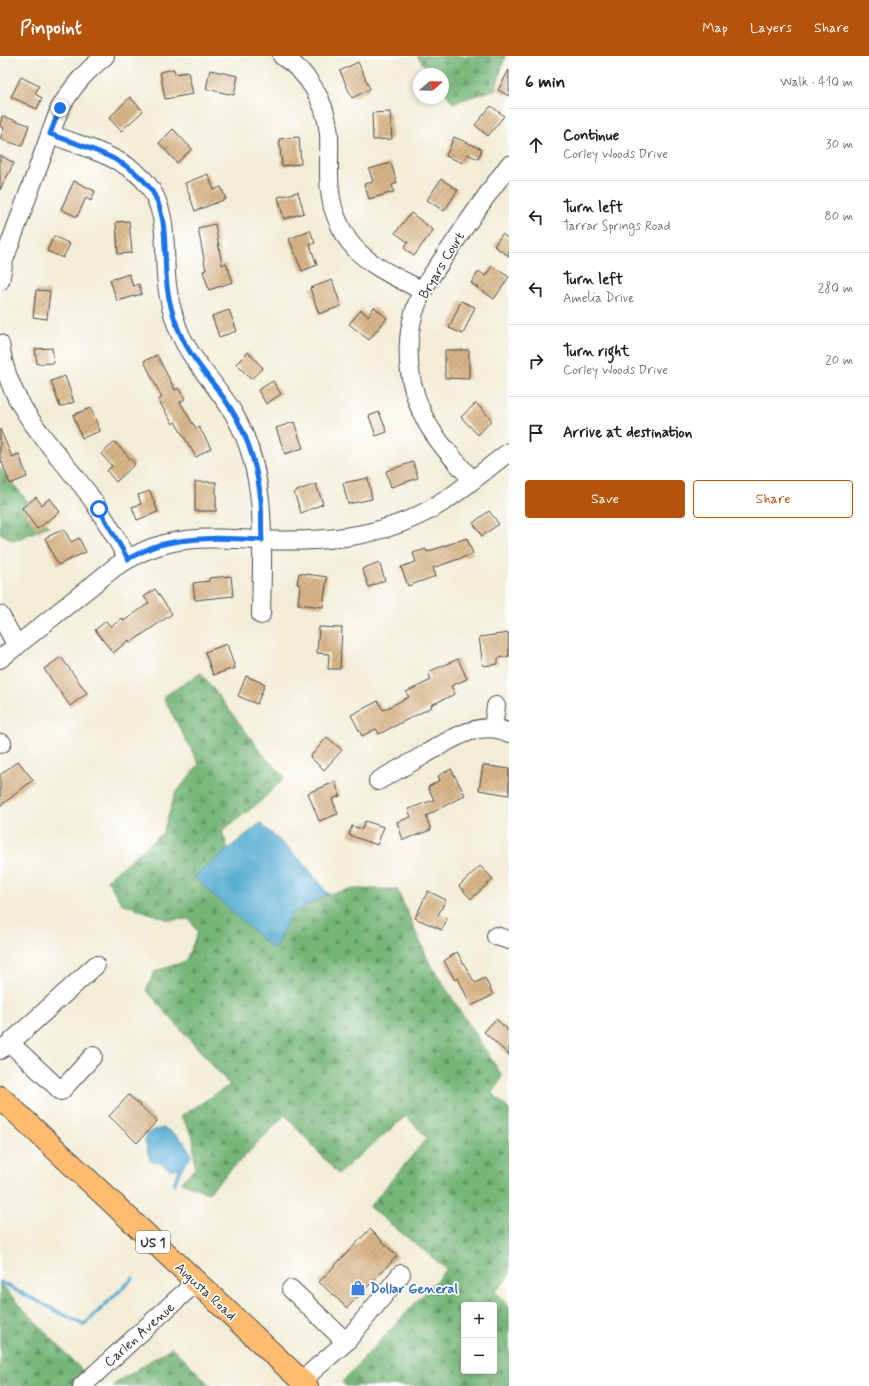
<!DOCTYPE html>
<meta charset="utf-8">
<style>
:root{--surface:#fff;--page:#f6f6f6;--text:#202124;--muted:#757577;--line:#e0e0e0;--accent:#b45309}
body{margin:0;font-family:Mynerve,sans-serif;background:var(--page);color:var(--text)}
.controls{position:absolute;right:12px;bottom:12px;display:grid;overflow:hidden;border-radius:4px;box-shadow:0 2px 6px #0003}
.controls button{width:36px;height:36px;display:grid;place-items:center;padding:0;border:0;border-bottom:1px solid var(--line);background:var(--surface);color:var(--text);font:20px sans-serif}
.compass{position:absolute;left:413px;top:12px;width:36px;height:36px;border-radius:50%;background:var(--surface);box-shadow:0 2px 6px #0003;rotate:70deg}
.stop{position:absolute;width:12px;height:12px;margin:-9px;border:3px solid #1a73e8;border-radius:50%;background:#fff}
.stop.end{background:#1a73e8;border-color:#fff;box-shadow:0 1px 4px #0008}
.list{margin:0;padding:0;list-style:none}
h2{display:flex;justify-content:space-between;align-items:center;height:52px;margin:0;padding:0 16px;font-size:17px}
h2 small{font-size:13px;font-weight:400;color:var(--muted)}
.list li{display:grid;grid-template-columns:26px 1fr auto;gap:12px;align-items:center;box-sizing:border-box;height:72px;padding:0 16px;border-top:1px solid var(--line)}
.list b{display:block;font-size:15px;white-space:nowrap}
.list p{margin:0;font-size:13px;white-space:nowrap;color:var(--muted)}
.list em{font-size:13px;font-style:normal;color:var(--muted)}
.actions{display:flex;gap:8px;padding:12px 16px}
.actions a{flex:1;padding:9px 0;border:1px solid var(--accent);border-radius:4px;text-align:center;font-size:14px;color:var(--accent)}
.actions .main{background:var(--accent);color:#fff}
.icon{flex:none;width:22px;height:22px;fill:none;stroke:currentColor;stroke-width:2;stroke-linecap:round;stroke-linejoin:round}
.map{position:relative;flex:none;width:509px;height:1330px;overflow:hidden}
header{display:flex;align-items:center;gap:24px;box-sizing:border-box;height:56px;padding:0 20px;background:var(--accent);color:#fff}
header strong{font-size:19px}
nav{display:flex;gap:22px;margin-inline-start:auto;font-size:14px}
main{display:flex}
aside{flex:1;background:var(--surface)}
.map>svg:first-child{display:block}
.forest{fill:url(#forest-firs);stroke:#507051;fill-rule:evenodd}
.water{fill:#53aad0;stroke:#3f6a7e}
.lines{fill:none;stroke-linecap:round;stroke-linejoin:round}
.stream{stroke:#53aad0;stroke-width:3.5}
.building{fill:url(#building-hatch)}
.minor-casing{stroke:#494845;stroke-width:20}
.major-casing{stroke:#494845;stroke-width:24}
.minor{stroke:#fff;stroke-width:18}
.major{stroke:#fdbc70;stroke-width:22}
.route{stroke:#1a73e8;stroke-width:5}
.labels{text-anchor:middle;stroke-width:3.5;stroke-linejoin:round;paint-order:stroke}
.shield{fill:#fff;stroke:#6b6b6b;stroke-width:1}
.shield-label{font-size:13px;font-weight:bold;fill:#2b2b2b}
.street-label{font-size:14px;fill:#2b2b2b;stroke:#fff}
.shop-label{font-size:14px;font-weight:bold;fill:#366cbe;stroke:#fff;text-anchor:start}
</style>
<header>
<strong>Pinpoint</strong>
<nav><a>Map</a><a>Layers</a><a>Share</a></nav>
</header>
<main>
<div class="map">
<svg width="509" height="1330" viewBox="0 0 509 1330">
<defs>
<pattern id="forest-firs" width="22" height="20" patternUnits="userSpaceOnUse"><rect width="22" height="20" fill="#74b577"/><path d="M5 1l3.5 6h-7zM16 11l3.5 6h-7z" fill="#5f9362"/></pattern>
<pattern id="building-hatch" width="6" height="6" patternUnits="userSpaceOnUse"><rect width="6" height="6" fill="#d9b588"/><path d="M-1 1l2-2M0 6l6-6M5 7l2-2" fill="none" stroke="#b0936f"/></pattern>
</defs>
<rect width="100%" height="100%" fill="#fff"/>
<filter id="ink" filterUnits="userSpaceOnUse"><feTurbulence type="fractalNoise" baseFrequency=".025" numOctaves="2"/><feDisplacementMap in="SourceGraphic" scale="8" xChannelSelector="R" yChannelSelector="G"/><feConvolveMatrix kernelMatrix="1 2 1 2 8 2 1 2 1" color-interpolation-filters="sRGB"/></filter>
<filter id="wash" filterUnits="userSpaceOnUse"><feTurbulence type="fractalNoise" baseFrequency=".012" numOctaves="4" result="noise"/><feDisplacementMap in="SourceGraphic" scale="16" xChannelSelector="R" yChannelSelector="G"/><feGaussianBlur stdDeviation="0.9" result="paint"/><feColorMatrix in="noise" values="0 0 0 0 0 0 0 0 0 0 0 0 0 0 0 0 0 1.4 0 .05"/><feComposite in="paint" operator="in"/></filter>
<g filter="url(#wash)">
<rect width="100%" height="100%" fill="#f2edd7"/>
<g class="forest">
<polygon points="417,0 505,0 496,33 453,47 443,34 443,18 431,18"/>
<polygon points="0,412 48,470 14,485 0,477"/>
<path d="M 201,617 L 265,701 L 285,721 L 260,746 L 222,775 L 228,793 L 195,821 L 291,858 L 328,838 L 354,833 L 397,833 L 429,906 L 502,1020 L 493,1037 L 509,1054 L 509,1220 L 495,1236 L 509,1251 L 509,1330 L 346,1330 L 342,1326 L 447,1213 L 369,1151 L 427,1082 L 406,1060 L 338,1118 L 285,1059 L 208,1137 L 181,1126 L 195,1112 L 193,1081 L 181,1060 L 230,1029 L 146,934 L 155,915 L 185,906 L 198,876 L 189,863 L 169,864 L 121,847 L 107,823 L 163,777 L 175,738 L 199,708 L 163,641 ZM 464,1249 L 494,1249 L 494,1315 L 464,1315 Z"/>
<polygon points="0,1228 89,1322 82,1330 0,1330"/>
<polygon points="172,1291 211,1330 113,1330 116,1327"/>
</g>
<g class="water">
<polygon points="260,767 304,807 328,838 291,858 274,894 194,821"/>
<path d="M 164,1072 C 177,1079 187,1085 191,1100 C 186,1109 180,1114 169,1113 C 164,1109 157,1105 150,1105 L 145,1085 L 146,1078 L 154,1074 Z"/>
</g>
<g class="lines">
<g class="stream">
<polyline points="174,1128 182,1110"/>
<polyline points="0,1226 84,1269 133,1222"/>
</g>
</g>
<g id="blocks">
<g class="building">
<polygon points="358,6 370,33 352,42 340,15"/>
<polygon points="174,13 175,18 188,16 193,38 165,43 160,16"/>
<polygon points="210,14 238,20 234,39 206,33"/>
<polygon points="509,14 509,40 498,34"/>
<polygon points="21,21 39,30 35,38 42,42 37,53 11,41"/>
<polygon points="130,41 143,55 121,75 109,62"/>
<polygon points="491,50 504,60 488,80 475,69"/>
<polygon points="390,56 392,83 373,84 372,57"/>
<polygon points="2,60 29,69 22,90 0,83 4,72 0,70"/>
<polygon points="173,73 192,93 177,107 159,87"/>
<polygon points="299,81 301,108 282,110 279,83"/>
<polygon points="454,81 482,93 478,103 467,98 463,107 446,100"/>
<polygon points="0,99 14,107 0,134"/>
<polygon points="391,107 397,127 392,129 394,136 369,143 364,128 373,126 369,113"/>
<polygon points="208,118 214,134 221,131 226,143 195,155 185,127"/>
<polygon points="441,123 458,134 444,155 427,144"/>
<polygon points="74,125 95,135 91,145 86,142 77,161 61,153"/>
<polygon points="298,136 304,157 284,163 278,141"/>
<polygon points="411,157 433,174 414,200 404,192 408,186 395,177"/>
<polygon points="129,165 132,197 118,198 116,166"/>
<polygon points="215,168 222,209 226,207 233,226 209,234 203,215 206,214 198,172"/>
<polygon points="310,174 315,187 310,189 317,209 302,215 289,183"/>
<polygon points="502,178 509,183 509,200 494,190"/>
<polygon points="54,180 70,188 63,202 47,195"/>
<polygon points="492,210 509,221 494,243 471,227 479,215 485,220"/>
<polygon points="129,218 133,230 139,228 142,238 117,245 110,224"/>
<polygon points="332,224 341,250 319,258 310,232"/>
<polygon points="36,234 50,235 47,263 33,261"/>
<polygon points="461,245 475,251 463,278 449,272"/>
<polygon points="374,251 387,262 369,284 349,268 361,254 368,260"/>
<polygon points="229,254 237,275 219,281 212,260"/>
<polygon points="52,292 54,307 37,308 35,293"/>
<polygon points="445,294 469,294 469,323 445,322"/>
<polygon points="248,296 263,312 251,323 236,308"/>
<polygon points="157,299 175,334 178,332 185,343 180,346 196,373 199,371 211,392 196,401 175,366 173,368 158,344 162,342 144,305"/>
<polygon points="65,320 74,346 60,351 51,325"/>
<polygon points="273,325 281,338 266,348 258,334"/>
<polygon points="476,347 492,364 478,379 461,361"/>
<polygon points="91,352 100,375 82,382 73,359"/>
<polygon points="379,356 387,376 376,380 369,360"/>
<polygon points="294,366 303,392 285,398 276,372"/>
<polygon points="0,373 12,401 19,398 27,421 10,428 0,401"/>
<polygon points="115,386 135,408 116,426 107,415 112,410 101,398"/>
<polygon points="413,406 418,422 391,431 386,415"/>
<polygon points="368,422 372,443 348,448 343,427"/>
<rect x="195" y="426" width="21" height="29"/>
<polygon points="316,428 323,448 301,457 294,436"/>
<polygon points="150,435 158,456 137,464 132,451 141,448 138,439"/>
<polygon points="36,441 42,449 50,442 60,456 37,473 22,452"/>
<polygon points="489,455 499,468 482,480 473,467"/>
<polygon points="64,473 71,486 79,482 86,496 58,509 45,482"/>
<polygon points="467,482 473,498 433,512 436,520 408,530 401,511 416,506 413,497 426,493 427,496"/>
<polygon points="379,506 385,524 369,531 362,513"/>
<polygon points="299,517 327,521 323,551 298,548 300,529 297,528"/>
<polygon points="231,520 233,540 195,544 193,527 209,525 209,522"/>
<polygon points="155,533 172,558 130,587 129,584 113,597 95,574 106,565 111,571 122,562 124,565 149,547 144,541"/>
<polygon points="319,571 342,572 340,613 328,613 329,598 317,597"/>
<polygon points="509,577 509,600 498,602 498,608 483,610 479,581"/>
<polygon points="227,588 235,612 213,619 205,596"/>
<polygon points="61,601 87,637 70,650 44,613"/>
<polygon points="458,603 467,623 451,630 455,638 431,649 432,651 379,678 376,673 362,680 351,659 378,645 383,654 409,641 406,636 431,624 428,616"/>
<polygon points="246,620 265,628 257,648 238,640"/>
<polygon points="327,681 342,694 324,714 310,701"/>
<polygon points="18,705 33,724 0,750 0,719"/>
<polygon points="483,709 509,713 509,739 479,734"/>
<polygon points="451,713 465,739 426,760 431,774 403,784 397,766 411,761 408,753 434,744 428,731 440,724 438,720"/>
<polygon points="335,726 340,740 332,743 338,758 319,765 308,737"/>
<polygon points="365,765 384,771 377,789 349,779 352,770 362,773"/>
<polygon points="480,810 493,823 471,843 459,830"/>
<polygon points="428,835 446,844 438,859 447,863 442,874 415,862"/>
<polygon points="457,896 475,927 485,922 493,939 471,950 458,922 455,924 444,905"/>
<polygon points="496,963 509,975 509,999 484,976"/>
<polygon points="129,1039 157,1065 137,1087 109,1060"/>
<polygon points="370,1173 397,1200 347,1252 319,1226"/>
</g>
</g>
</g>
<g filter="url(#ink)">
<use href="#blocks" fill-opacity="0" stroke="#494845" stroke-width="1"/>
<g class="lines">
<g class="minor-casing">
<g id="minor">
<path d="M 282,0 C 309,17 326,46 329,78 C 330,99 327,121 331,142 C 333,157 340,171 348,184 C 366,209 396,221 423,235"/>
<path d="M 50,78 C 79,89 123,101 144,124 C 168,151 164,186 166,219 C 167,234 170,249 175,264 C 186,302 217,327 235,360 C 269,421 262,492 261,559"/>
<path d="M 0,225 L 4,204 L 60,52 C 74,29 84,17 105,0"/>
<path d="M 0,288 C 7,349 52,390 87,436 C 102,457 115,480 128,503"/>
<path d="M 472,424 C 455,404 434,383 423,359 C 403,316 403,267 428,225 C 435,214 442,204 450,193 C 469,164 489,136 509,109"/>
<polyline points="0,559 17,590"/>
<path d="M 0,603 L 115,511 C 128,503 143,494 158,490 C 191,479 226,483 260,484 C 287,485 318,485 345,481 C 381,476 418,463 449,442 C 470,427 489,411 509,396"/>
<polyline points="493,672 496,650"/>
<polyline points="0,688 2,687"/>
<path d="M 378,725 C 393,716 409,708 424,699 C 448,685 480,662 509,677"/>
<polyline points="496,880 509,884"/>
<polyline points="10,987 96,909"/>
<polyline points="0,994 10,987 61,1035 93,1000"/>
<polyline points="291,1233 346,1286"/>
<polyline points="301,1325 346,1286 401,1218"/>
<polyline points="82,1330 196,1226"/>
</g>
</g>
<g class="major-casing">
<polyline id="major" points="0,1041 307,1330"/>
</g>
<use href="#minor" class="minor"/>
<use href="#major" class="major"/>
</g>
</g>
<g class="lines" filter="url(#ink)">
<path class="route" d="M 60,52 L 50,78 C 84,91 127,101 150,132 C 168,157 164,190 166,219 C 167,235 170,250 175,264 C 184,294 205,316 223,341 C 245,371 257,407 261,445 C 262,458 261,471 262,484 C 227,482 193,480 159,489 C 148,492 138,498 128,503 L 99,453"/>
</g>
<defs>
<g id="shop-bare" transform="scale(1.2)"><path d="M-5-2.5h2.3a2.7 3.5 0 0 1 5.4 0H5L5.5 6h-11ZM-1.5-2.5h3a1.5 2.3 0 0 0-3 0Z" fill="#3f7fe0" stroke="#fff" stroke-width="2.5" paint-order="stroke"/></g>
</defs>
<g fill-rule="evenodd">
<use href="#shop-bare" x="358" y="1232"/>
</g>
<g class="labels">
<rect class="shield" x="136" y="1175" width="34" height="22" rx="3"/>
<g class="shield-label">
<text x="153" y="1191">US 1</text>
</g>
<g class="street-label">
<text transform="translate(441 209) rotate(-59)" y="5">Bryars Court</text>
<text transform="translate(206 1235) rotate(43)" y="5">Augusta Road</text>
<text transform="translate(139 1278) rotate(-42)" y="5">Carlen Avenue</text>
</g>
<g class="shop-label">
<text x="370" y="1237">Dollar General</text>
</g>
</g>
</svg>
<div class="controls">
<button>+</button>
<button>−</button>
</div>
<svg class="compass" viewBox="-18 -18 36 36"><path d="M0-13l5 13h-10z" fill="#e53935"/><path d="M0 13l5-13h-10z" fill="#757577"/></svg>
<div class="stop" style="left:99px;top:453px"></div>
<div class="stop end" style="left:60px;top:52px"></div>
</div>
<aside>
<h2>6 min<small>Walk · 410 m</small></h2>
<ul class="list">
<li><svg class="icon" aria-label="ahead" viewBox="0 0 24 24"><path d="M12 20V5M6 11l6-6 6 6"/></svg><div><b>Continue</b><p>Corley Woods Drive</p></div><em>30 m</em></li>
<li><svg class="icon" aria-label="left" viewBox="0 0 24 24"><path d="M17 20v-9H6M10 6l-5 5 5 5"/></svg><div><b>Turn left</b><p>Tarrar Springs Road</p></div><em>80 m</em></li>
<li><svg class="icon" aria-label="left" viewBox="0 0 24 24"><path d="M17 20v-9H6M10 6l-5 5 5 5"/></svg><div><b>Turn left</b><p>Amelia Drive</p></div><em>280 m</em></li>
<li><svg class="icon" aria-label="right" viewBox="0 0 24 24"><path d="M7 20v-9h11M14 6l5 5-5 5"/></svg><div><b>Turn right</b><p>Corley Woods Drive</p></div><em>20 m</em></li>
<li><svg class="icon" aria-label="arrive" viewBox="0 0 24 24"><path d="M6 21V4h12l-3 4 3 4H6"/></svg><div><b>Arrive at destination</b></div></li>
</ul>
<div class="actions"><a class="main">Save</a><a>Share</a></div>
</aside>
</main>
